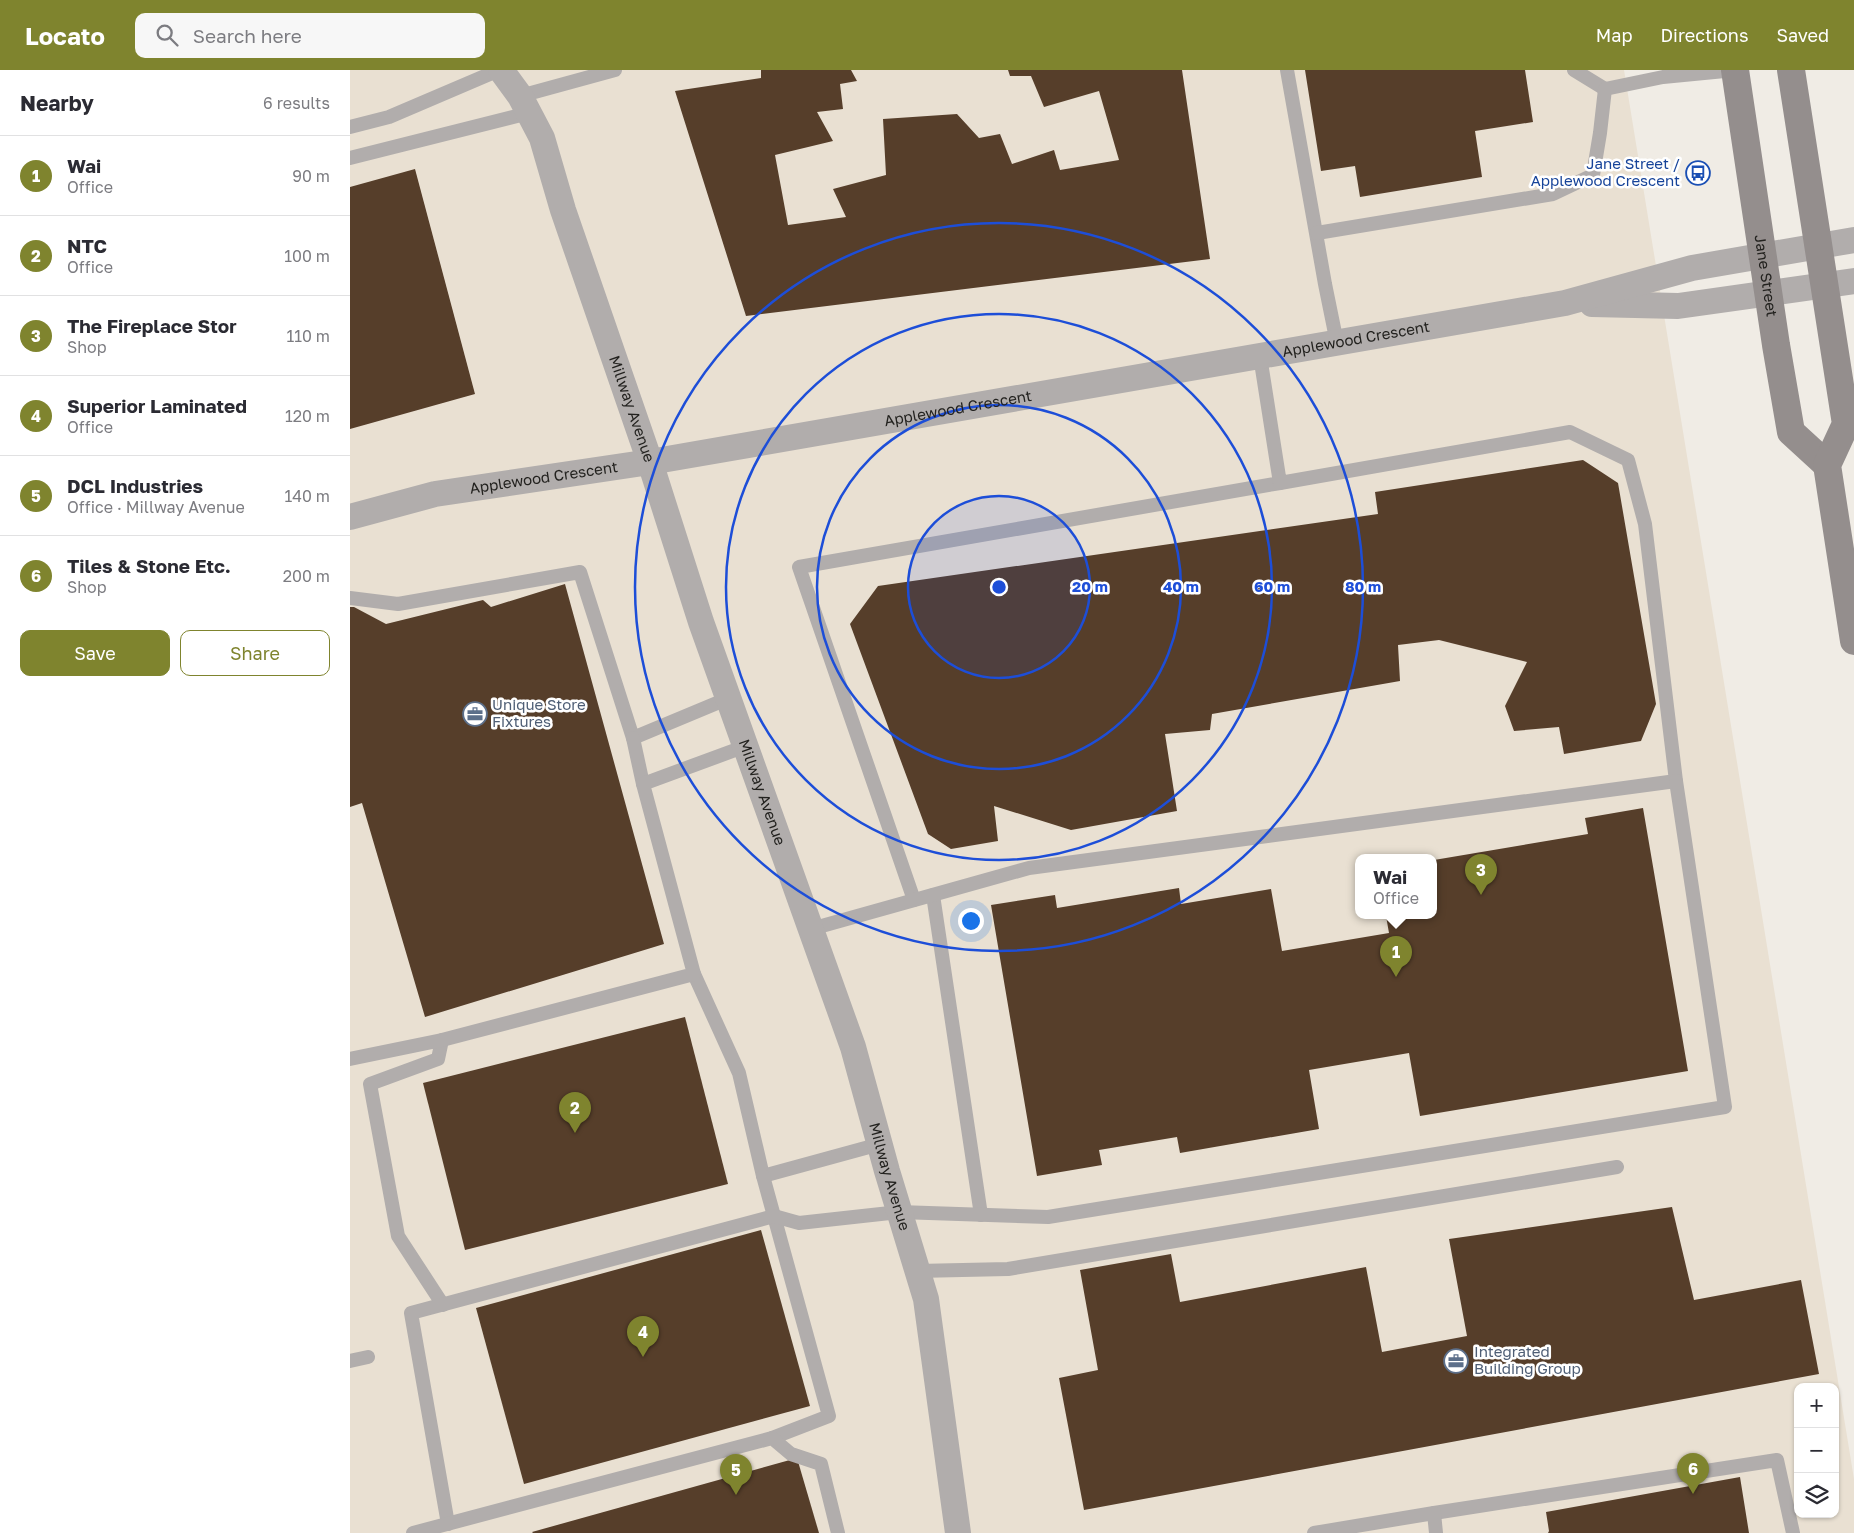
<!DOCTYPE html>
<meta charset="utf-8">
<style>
:root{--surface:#fff;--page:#f7f7f7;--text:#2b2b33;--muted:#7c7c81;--line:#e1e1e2;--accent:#7f842e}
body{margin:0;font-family:"Golos Text",sans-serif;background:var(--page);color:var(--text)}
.controls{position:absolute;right:15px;bottom:15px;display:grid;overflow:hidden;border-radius:10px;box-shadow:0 1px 4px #0004}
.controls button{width:45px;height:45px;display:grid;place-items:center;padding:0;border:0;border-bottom:1px solid var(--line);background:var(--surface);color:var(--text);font:25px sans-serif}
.you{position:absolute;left:620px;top:850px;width:18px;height:18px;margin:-12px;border:4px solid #fff;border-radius:50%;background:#1a73e8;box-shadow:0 0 0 8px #1a73e833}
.badge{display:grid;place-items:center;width:32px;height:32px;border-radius:50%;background:var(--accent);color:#fff;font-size:16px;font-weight:700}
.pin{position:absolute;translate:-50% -41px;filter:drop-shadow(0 1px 2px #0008)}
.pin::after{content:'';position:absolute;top:26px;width:18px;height:15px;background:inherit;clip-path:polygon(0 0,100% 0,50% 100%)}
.popup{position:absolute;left:1005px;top:784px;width:82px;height:65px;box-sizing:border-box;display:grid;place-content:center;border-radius:10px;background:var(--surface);filter:drop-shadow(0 1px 4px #0005);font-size:16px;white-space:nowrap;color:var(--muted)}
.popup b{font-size:19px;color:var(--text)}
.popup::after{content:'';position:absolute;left:50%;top:100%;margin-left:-10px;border:10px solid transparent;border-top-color:var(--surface)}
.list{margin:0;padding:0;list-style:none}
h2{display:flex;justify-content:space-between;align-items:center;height:65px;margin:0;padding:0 20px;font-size:21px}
h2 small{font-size:16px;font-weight:400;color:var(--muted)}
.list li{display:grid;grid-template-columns:32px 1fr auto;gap:15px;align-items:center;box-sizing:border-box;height:80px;padding:0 20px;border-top:1px solid var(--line)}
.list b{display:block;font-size:19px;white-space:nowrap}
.list p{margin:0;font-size:16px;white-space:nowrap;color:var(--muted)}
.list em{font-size:16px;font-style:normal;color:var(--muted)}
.actions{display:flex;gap:10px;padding:15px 20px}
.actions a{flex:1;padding:11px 0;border:1px solid var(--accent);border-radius:10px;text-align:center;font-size:18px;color:var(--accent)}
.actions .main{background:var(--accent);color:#fff}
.icon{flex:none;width:28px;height:28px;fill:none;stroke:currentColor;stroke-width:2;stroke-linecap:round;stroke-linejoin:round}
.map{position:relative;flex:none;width:1504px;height:1463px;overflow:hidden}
header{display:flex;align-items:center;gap:30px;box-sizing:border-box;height:70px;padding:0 25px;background:var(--accent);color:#fff}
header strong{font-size:24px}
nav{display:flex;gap:28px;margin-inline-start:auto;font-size:18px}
.search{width:350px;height:45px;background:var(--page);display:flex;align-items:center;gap:12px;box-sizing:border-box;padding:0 18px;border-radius:10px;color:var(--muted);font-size:19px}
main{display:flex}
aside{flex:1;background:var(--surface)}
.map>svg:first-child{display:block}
.built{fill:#e9e0d2;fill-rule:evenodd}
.building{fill:#563e2a}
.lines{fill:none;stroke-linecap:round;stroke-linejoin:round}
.lane{stroke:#b1adac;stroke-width:14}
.street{stroke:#b1adac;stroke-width:26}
.secondary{stroke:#948e8d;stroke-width:28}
.ring{fill:none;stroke:#1d4ed8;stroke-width:2.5}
.labels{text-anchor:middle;stroke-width:5;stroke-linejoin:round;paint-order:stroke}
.transit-label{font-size:15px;fill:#164399;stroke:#fff;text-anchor:end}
.street-label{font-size:15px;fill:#23221f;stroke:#fff}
.service-label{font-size:15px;fill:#4e5e75;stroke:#fff;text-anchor:start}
.centre{fill:#1d4ed8;stroke:#fff;stroke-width:2.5}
.ring-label{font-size:15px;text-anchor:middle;font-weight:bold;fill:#1d4ed8;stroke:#fff;stroke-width:5;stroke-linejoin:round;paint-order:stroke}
</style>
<header>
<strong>Locato</strong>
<div class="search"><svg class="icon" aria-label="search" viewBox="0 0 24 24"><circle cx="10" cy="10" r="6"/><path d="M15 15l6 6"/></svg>Search here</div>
<nav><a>Map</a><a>Directions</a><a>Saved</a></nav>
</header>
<main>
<aside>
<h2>Nearby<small>6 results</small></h2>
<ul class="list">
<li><span class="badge">1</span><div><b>Wai</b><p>Office</p></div><em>90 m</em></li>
<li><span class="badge">2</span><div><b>NTC</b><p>Office</p></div><em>100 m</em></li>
<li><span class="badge">3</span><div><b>The Fireplace Stor</b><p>Shop</p></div><em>110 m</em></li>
<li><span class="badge">4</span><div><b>Superior Laminated</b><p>Office</p></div><em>120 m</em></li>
<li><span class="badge">5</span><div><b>DCL Industries</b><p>Office · Millway Avenue</p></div><em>140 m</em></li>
<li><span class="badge">6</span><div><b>Tiles &amp; Stone Etc.</b><p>Shop</p></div><em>200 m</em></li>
</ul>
<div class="actions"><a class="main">Save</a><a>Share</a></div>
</aside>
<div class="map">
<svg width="1504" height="1463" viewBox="0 0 1504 1463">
<rect width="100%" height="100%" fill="#f0ece5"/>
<path class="built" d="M 0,0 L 1274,0 L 1504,1409 L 1504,1463 L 0,1463 ZM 1008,788 L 1084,788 L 1084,846 L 1008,846 ZM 1448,1317 L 1485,1317 L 1485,1444 L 1448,1444 Z"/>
<g class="building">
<polygon points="411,0 501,0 507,11 490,14 493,39 467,42 483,71 425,85 438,155 496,147 483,119 536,105 533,49 607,44 629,68 650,64 662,94 704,80 710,100 769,90 749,21 694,37 681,6 660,6 658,0 832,0 860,189 396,246 325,21 411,8"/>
<polygon points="955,0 1175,0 1183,52 1125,61 1132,107 1010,127 1005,96 971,101"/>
<polygon points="65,99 125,324 0,359 0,117"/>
<polygon points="1233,390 1268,413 1306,634 1291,671 1214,684 1209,657 1164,661 1155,636 1177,592 1089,570 1048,575 1050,611 862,644 860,660 815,664 827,741 721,760 644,736 648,771 601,779 578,764 500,554 528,516 1028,444 1025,422"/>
<polygon points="215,514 314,874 75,947 12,733 0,737 0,537 4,537 36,554 133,530 141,537"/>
<polygon points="1293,738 1338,1001 1070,1046 1059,983 959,1000 969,1059 830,1083 827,1067 749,1080 752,1095 687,1106 641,835 705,825 707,838 829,818 831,834 921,819 932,881 1039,863 1036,846 1084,846 1084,790 1238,764 1235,748"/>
<polygon points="335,947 378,1114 115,1180 73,1013"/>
<polygon points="1322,1137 1344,1230 1451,1210 1469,1304 734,1440 709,1308 748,1300 730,1200 821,1184 830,1232 1016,1197 1032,1282 1117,1266 1099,1169"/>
<polygon points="411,1160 460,1336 174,1414 126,1238"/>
<polygon points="447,1388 469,1463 183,1463 182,1462"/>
<polygon points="1390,1407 1399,1463 1198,1463 1199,1461 1196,1442"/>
</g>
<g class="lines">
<g class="lane">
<polyline points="937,0 975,214 987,273"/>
<polyline points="1224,0 1255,19"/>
<polyline points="170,26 265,0"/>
<polyline points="0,57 39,47 149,0"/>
<polyline points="0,88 179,43"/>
<polyline points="967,163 1203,124 1243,105 1250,63 1255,19 1313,7 1385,0"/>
<polyline points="0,528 48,534 230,502 283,668 379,628"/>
<polyline points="283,668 293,714"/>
<polyline points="583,825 631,1145"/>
<polyline points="564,830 449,497 930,413"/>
<polyline points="461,859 679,798 1326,711 1295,454 1278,390 1220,362 930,413 910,286"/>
<polyline points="344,904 389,1003 413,1106 530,1074"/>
<polyline points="92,970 88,989 20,1014 48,1166 93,1235"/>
<polyline points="0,989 92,970 344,904 293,714 396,676"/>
<polyline points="413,1106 479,1346 422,1368"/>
<polyline points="567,1201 658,1199 1267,1097"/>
<polyline points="0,1291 18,1287"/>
<polyline points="1084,1443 1427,1390 1443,1463"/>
<polyline points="98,1454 61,1243 424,1146 449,1153 549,1142 698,1147 1375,1037 1326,711"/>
<polyline points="63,1463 422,1368 441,1384 471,1394 488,1463"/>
<polyline points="964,1463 1084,1443 1086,1463"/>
</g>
<g class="street">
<path id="s1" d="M 151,0 L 170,26 L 192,68 L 213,140 L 300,392 L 351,552 L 503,977 L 537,1101 L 576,1229 L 608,1463"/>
<polyline points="1242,234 1328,236 1504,211"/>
<path id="s2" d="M 0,447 L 85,424 L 300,392 L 1215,233 L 1342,198 L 1504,170"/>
</g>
<g class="secondary">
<path id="s3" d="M 1385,0 L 1426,275 L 1441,362 L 1477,395"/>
<polyline points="1441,0 1496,354 1477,395 1504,571"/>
</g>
</g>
<circle cx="649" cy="517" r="91" fill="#1d4ed8" fill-opacity=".12"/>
<g class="ring">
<circle cx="649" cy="517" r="91"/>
<circle cx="649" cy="517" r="182"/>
<circle cx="649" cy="517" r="273"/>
<circle cx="649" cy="517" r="364"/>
</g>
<defs>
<g id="bus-ring" transform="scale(1.25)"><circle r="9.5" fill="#fff" stroke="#1a4fb4" stroke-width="1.5"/><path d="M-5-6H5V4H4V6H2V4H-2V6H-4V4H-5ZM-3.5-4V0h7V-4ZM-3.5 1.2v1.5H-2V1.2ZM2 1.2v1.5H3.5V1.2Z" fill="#1a4fb4"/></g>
<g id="office-ring" transform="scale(1.25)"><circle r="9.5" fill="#fff" stroke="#5c6f8a" stroke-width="1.5"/><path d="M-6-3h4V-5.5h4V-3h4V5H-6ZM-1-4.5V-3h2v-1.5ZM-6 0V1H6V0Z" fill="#5c6f8a"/></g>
</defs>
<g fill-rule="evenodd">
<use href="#bus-ring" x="1348" y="103"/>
<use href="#office-ring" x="125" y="644"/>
<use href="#office-ring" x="1106" y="1291"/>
</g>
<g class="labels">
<g class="transit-label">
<text x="1330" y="99">Jane Street /<tspan x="1330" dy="17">Applewood Crescent</tspan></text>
</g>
<g class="street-label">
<text dy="5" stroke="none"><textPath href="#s3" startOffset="208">Jane Street</textPath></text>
<text dy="5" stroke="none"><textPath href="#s2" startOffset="1022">Applewood Crescent</textPath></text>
<text dy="5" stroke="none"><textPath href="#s1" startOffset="365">Millway Avenue</textPath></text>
<text dy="5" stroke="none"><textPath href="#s2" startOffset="618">Applewood Crescent</textPath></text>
<text dy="5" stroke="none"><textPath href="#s2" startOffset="198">Applewood Crescent</textPath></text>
<text dy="5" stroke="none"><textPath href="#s1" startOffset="770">Millway Avenue</textPath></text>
<text dy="5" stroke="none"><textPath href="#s1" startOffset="1175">Millway Avenue</textPath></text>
</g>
<g class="service-label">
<text x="142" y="640">Unique Store<tspan x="142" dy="17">Fixtures</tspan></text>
<text x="1124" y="1287">Integrated<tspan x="1124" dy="17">Building Group</tspan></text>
</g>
</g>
<circle cx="649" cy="517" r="8" class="centre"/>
<g class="ring-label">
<text x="740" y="522">20 m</text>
<text x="831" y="522">40 m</text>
<text x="922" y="522">60 m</text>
<text x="1013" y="522">80 m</text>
</g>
</svg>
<div class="controls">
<button>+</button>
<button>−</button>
<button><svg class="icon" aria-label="layers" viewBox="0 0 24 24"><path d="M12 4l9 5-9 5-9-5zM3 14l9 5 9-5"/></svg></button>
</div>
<div class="you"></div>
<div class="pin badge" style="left:1046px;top:907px">1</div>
<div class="popup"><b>Wai</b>Office</div>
<div class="pin badge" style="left:225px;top:1063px">2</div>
<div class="pin badge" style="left:1131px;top:825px">3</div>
<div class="pin badge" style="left:293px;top:1287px">4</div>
<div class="pin badge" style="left:386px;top:1425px">5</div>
<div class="pin badge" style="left:1343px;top:1424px">6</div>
</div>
</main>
